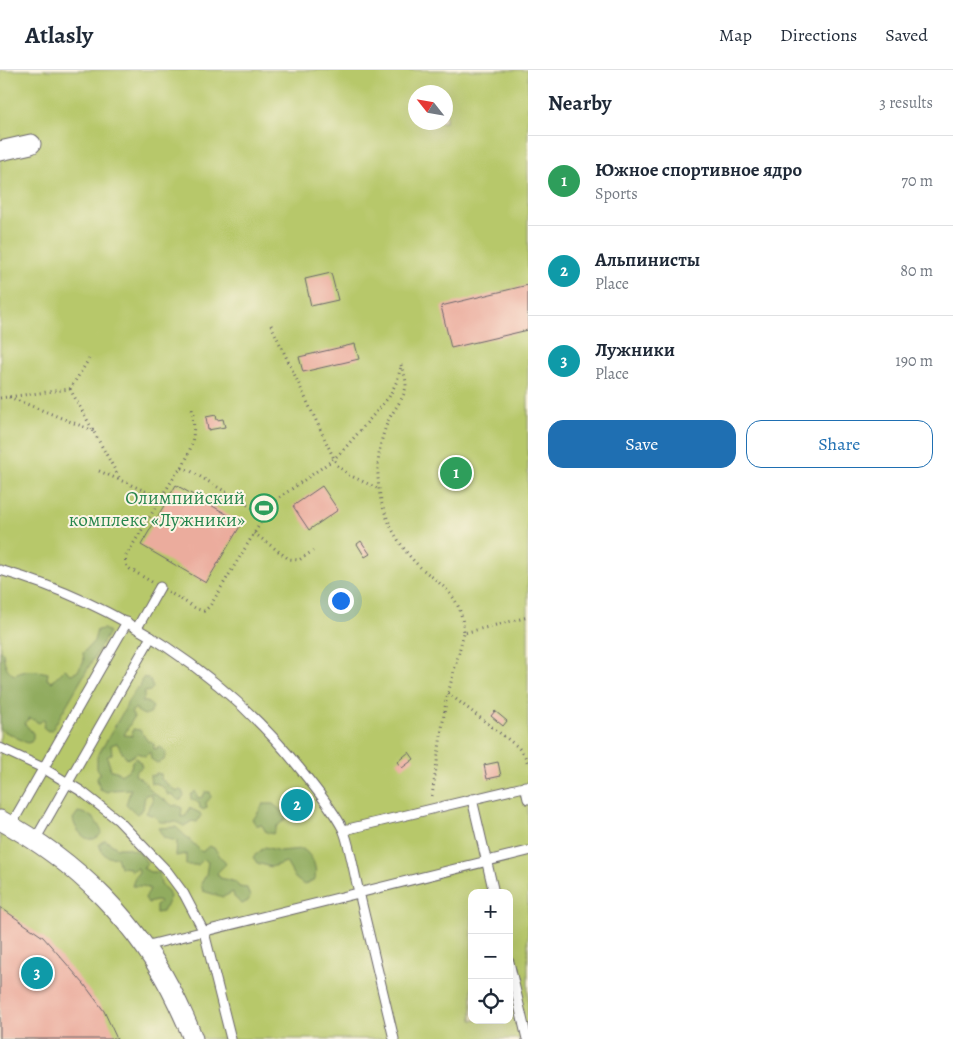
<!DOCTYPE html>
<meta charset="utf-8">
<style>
:root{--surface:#fff;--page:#f6f6f7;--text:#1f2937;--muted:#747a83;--line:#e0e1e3;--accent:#1f6fb2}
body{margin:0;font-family:Alegreya,serif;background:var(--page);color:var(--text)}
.controls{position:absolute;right:15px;bottom:15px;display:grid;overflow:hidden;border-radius:10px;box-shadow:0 5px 20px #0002}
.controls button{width:45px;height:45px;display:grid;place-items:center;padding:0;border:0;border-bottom:1px solid var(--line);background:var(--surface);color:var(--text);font:25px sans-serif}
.compass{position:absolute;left:408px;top:15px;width:45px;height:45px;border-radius:50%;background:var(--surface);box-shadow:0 5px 20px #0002;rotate:301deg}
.you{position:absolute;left:340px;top:530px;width:18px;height:18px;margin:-12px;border:4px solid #fff;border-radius:50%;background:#1a73e8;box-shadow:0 0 0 8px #1a73e833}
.badge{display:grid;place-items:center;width:32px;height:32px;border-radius:50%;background:var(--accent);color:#fff;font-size:16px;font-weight:700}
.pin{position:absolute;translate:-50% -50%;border:2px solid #fff;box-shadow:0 1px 5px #0006}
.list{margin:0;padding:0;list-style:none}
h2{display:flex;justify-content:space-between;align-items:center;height:65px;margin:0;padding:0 20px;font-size:21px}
h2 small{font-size:16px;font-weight:400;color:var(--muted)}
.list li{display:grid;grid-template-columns:32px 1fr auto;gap:15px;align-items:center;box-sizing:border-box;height:90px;padding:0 20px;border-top:1px solid var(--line)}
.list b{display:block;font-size:19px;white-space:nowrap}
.list p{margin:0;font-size:16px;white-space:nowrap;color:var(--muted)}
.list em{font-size:16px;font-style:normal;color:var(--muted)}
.actions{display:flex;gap:10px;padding:15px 20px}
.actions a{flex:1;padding:11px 0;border:1px solid var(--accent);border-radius:15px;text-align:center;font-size:18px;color:var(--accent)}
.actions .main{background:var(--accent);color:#fff}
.icon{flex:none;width:28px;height:28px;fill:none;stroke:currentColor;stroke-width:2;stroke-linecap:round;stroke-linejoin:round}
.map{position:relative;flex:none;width:528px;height:969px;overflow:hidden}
header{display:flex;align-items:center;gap:30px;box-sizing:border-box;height:70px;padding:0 25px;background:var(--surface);border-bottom:1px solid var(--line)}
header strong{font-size:24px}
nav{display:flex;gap:28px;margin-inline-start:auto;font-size:18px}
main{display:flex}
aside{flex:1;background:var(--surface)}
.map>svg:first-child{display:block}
.green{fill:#b7c86b;stroke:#6c7553;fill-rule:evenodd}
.forest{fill:#91ac5f;stroke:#5a674d}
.building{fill:#ebac9d}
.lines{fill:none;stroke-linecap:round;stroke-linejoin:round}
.lane-casing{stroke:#69656a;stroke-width:11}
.street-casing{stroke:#69656a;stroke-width:21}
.path{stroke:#69656a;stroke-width:3;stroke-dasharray:1 4;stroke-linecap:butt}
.lane{stroke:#fff;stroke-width:9}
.street{stroke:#fff;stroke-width:19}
.labels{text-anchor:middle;stroke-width:4;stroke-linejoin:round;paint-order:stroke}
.leisure-label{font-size:19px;fill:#27864d;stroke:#fcf5e5;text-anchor:end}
</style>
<header>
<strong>Atlasly</strong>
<nav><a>Map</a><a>Directions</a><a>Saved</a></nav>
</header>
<main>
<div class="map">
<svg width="528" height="969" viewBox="0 0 528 969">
<rect width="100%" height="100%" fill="#fcf5e5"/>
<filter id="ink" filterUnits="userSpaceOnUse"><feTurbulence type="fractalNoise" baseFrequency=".02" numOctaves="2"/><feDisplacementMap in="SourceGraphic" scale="10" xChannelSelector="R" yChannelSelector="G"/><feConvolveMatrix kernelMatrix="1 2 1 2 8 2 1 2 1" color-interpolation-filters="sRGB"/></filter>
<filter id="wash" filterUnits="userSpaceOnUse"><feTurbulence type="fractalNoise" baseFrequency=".0096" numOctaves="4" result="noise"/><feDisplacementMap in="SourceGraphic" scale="20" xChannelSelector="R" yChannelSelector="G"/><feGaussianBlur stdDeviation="1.12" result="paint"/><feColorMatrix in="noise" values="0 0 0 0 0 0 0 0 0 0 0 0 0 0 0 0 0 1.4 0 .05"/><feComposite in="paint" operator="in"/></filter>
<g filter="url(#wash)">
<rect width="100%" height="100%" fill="#ece1c0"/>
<path class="green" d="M 0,0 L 528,0 L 528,969 L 0,969 ZM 416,22 L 446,22 L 446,52 L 416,52 ZM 472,823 L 509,823 L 509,950 L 472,950 Z"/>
<g class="forest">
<path d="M 104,559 L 109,562 L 52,660 L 48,661 L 43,657 L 45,651 L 44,649 L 39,653 L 30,648 L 24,653 L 33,663 L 33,669 L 31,672 L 27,673 L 0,659 L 0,581 L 3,582 C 4,592 6,600 14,605 C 29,599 33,600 48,603 L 47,609 L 52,612 L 65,599 L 71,604 L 77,602 L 84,591 L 83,583 L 94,571 L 97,560 Z"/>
<path d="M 144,607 L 150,610 L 153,618 L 150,621 L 144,622 L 144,628 L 141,632 L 147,632 L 153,637 L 150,643 L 144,645 L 137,641 L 136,638 L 131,642 L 134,647 L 124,665 L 132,666 L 133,659 L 140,660 L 147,670 L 154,674 L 154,679 L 161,677 L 166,682 L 164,690 L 157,693 L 151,689 L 150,682 L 145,686 L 137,683 L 128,689 L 123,684 L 117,673 L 111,675 L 112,684 L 107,687 L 111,700 L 116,701 L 121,705 L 131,698 L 132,691 L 136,688 L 140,692 L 142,697 L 136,701 L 135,705 C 147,711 147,719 156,725 C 162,729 167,731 173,736 L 176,735 L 182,738 L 181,747 L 186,746 L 189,738 L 200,743 L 201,746 L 197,752 L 192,751 L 184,756 L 176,752 L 160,752 L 154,746 L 146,743 L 153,731 L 151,724 L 145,725 L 143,739 L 137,744 L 126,734 L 131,719 L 111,720 L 107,722 L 100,719 L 97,709 L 100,702 L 97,699 L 97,687 L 126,637 L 128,631 L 137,618 L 140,618 L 141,611 Z"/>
<polygon points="156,703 161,704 161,709 177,722 179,720 182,721 184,725 181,730 178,730 172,724 168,725 164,718 156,713 151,714 150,705 154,706"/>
<polygon points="195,721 198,728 203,727 205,722 210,722 211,727 206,733 207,737 204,740 200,738 199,733 191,729 191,725"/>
<polygon points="263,734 273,734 283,742 287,748 277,756 273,764 266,762 262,755 256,755 252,749 256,746"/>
<path d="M 78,742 C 93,745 95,749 102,762 C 91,779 76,763 73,749 Z"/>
<polygon points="176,757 202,782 209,776 214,778 226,794 217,803 220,808 236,812 239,817 247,818 250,827 248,831 242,834 234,827 233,822 223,827 203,821 201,814 206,805 208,792 204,789 198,795 186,795 186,784 176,786 177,771 164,768 158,758"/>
<path d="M 105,770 L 117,778 L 126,778 L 139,782 L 147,793 L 143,798 L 150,802 L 159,802 L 161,815 L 168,821 L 170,827 L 163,842 L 156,843 L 156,836 L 160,832 L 156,831 L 148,833 L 145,828 L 150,819 L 143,816 L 132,816 L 135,807 L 139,802 L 138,798 L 131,801 L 130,798 L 120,797 L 117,787 C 106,789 102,784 99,774 Z"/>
<path d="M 265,777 L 280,781 L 303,779 C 313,787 317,796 315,809 L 304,815 L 295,808 L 286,792 L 271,797 L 257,793 L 253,787 Z"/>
</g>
<g id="blocks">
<g class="building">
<polygon points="331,203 338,230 311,236 305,209"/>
<polygon points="528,215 528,260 451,278 441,236"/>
<polygon points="355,274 359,289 303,302 299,287"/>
<polygon points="216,345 217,350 223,349 225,357 208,360 206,347"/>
<polygon points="176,415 242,453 206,513 141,475"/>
<polygon points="322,416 338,440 309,460 293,436"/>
<polygon points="361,471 370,484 365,487 357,474"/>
<polygon points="495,641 507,651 503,656 491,646"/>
<polygon points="409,682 414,689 402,698 397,692"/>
<polygon points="498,692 501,706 487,709 484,695"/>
<polygon points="0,837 43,867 65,892 84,914 104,941 117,969 0,969"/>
</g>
</g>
</g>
<g filter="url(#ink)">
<use href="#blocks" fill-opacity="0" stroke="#69656a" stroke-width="1"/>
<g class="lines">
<g class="lane-casing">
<g id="lane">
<path d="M 0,500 C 118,534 225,604 301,700 C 316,719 332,738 343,759 C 349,772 354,803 358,818 C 370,868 382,919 394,969"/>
<polyline points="137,558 160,517"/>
<polyline points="0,678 43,698 81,721 118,750 167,801 184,824 204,862 231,969"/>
<polyline points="525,716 528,729"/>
<polyline points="472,729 494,823"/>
<polyline points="11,755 127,552"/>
<polyline points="344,760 528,716"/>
<polyline points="35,770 151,567"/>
<polyline points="145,876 528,781"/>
<polyline points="509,892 527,969"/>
</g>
</g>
<g class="street-casing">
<g id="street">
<polyline points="0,81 31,74"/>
<path d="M 0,750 C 76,790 141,855 178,934 C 183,945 189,957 193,969"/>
</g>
</g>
<g class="path">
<polyline points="271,255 337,395 349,405 379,419"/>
<path d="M 401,295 C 403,301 406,308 406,314 C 406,327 393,340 388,351 C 377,377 375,408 382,434 C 389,457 402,480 419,496 C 445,519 461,524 464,563 L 528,547"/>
<polyline points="70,319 120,409"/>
<polyline points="70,319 89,289"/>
<polyline points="9,327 94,361"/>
<polyline points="0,328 70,319"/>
<path d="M 182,398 L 189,400 L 256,440 L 261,446 L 261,452 L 210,536 L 204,541 L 197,539 L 130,499 C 125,495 125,492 126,486 L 177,402 Z"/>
<path d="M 182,398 C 193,376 196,363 192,339"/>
<polyline points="99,401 161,428"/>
<polyline points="259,442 334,389 346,377 389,327 397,311 401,297"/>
<polyline points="254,463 289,489 299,490 313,481"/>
<polyline points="448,623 518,677 525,686 528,694"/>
<polyline points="432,726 446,631 464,563"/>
</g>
<use href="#lane" class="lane"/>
<use href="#street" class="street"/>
</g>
</g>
<defs>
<g id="stadium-ring" transform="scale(1.4375)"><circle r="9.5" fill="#fcf5e5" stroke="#2e9e5b" stroke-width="1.5"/><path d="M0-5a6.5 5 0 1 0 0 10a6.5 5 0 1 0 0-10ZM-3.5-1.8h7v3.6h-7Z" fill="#2e9e5b"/></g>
</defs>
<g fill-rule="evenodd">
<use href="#stadium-ring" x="264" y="438"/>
</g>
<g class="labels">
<g class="leisure-label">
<text x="245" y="434">Олимпийский<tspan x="245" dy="22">комплекс «Лужники»</tspan></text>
</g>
</g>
</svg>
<div class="controls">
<button>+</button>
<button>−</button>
<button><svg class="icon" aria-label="locate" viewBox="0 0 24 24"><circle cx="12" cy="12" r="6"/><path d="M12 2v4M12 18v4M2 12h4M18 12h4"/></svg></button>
</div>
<svg class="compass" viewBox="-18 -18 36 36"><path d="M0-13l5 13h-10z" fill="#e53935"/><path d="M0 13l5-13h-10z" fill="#747a83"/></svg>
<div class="you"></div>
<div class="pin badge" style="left:456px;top:403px;background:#2e9e5b">1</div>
<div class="pin badge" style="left:297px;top:735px;background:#0f9aa8">2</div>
<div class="pin badge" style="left:37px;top:903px;background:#0f9aa8">3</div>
</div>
<aside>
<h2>Nearby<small>3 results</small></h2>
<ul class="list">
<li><span class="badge" style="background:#2e9e5b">1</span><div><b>Южное спортивное ядро</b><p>Sports</p></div><em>70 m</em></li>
<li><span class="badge" style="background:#0f9aa8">2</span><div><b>Альпинисты</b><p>Place</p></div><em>80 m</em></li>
<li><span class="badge" style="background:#0f9aa8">3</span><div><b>Лужники</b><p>Place</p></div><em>190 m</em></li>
</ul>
<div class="actions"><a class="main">Save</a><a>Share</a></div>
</aside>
</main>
